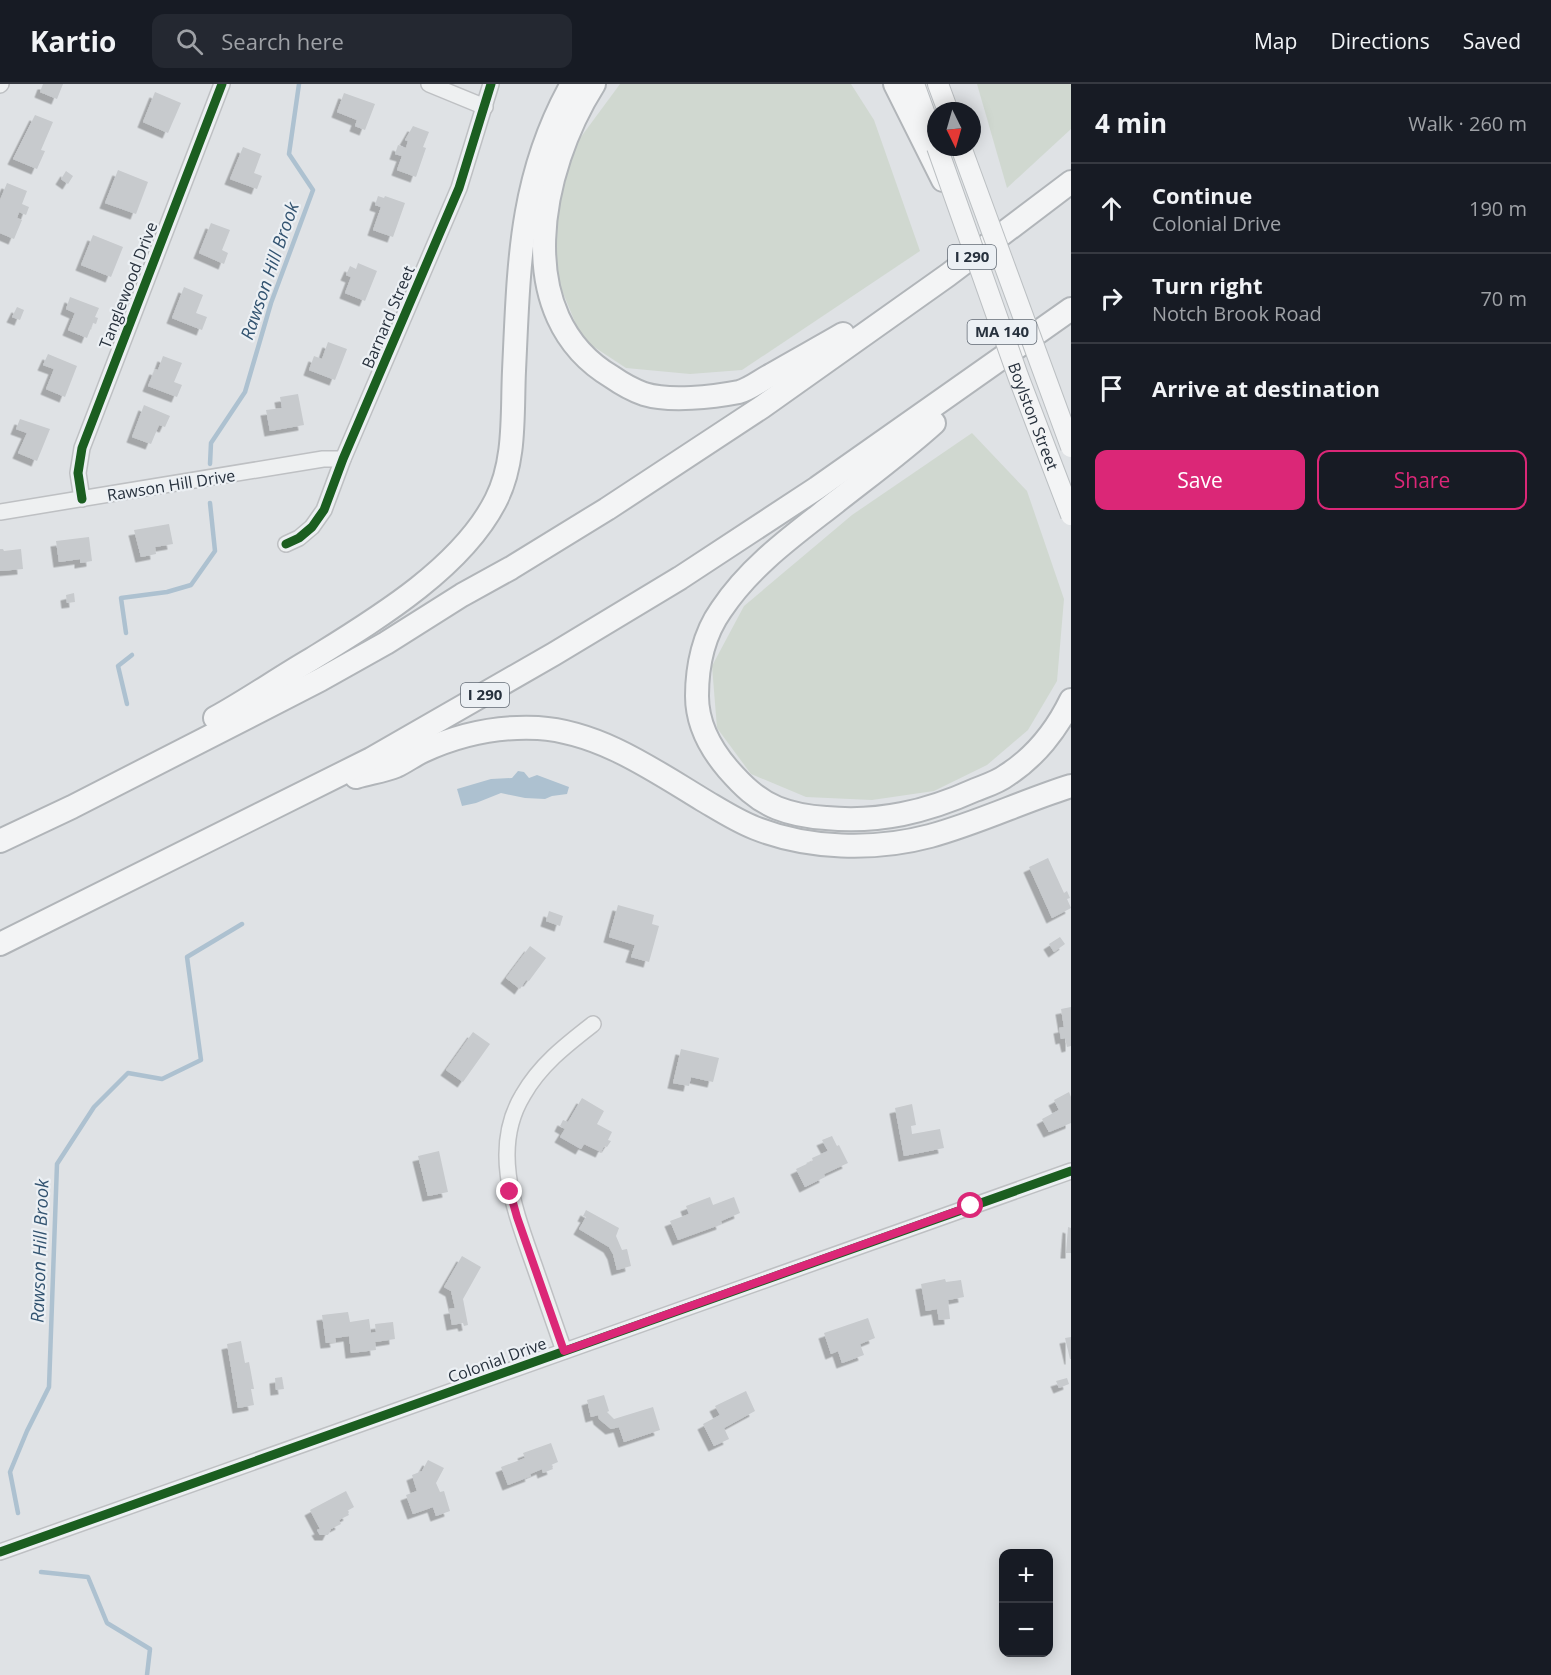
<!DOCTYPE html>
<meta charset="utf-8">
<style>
:root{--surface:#171b24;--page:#242831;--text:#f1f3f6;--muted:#9ea1a6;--line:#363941;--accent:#db2777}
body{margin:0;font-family:"Open Sans",sans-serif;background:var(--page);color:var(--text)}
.controls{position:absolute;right:18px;bottom:18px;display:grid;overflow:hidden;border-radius:12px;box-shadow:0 3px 15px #0003}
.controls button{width:54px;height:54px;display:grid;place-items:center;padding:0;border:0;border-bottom:2px solid var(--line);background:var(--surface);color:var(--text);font:30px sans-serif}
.compass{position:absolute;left:927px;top:18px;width:54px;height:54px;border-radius:50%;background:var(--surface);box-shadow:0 3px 15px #0003;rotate:175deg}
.stop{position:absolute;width:18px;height:18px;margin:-14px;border:4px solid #db2777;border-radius:50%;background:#fff}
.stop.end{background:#db2777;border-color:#fff;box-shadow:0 2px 6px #0008}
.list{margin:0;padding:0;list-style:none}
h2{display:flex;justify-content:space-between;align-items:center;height:78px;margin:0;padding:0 24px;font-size:26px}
h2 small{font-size:20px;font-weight:400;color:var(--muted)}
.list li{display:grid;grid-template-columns:39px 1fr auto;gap:18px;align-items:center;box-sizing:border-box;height:90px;padding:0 24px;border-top:2px solid var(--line)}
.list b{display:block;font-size:22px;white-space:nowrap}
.list p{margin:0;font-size:20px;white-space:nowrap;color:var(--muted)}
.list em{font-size:20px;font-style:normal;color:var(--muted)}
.actions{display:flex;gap:12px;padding:18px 24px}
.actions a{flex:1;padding:14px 0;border:2px solid var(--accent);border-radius:12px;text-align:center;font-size:21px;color:var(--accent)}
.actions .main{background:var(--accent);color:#fff}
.icon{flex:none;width:33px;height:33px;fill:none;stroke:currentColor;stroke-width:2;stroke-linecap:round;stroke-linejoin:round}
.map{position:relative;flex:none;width:1071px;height:1591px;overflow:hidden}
header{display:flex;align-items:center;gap:36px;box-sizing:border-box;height:84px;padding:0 30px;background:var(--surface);border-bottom:2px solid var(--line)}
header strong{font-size:28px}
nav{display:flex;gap:33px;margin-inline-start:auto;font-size:21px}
.search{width:420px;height:54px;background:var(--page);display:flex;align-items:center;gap:15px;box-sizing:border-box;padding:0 21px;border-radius:12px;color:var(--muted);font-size:22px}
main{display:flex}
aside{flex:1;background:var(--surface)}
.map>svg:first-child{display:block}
.green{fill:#d0d8d0}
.water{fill:#adc1d0}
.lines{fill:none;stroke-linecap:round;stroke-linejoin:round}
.stream{stroke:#adc1d0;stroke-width:4.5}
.building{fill:#c7cacd;filter:url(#shadow)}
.minor-casing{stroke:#bec0c3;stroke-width:18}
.major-casing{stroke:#bbbfc2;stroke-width:22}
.highway-casing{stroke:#b1b5b9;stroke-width:26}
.minor{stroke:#eef0f1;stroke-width:15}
.major{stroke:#f3f4f5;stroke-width:20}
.highway{stroke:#f3f4f5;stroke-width:22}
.major-bridge-casing{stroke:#bbbfc2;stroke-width:22;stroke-linecap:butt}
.major-bridge{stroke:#f3f4f5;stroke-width:20}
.cycleway-casing{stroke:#ecf0f4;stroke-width:13}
.cycleway{stroke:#1b5e20;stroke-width:9}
.route{stroke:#db2777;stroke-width:8}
.labels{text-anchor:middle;stroke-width:4.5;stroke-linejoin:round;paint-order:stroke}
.shield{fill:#ecf0f4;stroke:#626a74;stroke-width:1.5}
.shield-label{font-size:15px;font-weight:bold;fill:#27313d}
.street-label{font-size:16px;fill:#27313d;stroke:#ecf0f4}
.water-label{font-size:18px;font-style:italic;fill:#325370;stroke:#ecf0f4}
</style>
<header>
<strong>Kartio</strong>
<div class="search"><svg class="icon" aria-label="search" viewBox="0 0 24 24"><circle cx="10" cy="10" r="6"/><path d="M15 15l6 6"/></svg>Search here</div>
<nav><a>Map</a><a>Directions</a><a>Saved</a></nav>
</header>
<main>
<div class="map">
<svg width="1071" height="1591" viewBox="0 0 1071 1591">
<defs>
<filter id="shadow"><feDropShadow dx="-5.5" dy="5.5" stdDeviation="0" flood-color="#0004"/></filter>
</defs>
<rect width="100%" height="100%" fill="#dfe2e5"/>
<g class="green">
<polygon points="620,0 851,0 874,36 920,167 742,286 690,290 626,284 582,255 556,192 558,122 575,61"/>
<polygon points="977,0 1071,0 1071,45 1007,104"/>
<polygon points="972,349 1027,407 1064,515 1057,597 1028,646 987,681 934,707 872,716 806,713 751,690 717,644 712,582 744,522 852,431"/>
</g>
<polygon class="water" points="518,687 524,688 529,694 537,691 569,703 567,710 552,712 545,715 525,714 501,709 476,719 462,722 457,705 491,695 512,694"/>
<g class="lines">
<g class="stream">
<polyline points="210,380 211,359 245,308 271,219 313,106 289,70 299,0"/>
<polyline points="126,549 121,514 167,508 191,501 215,467 210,419"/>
<polyline points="127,620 118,582 132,571"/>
<polyline points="18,1429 10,1388 27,1347 49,1303 57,1080 94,1023 128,989 162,995 201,976 187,873 242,840"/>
<polyline points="41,1488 88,1493 107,1539 150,1565 147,1591"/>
</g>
</g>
<g class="building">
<polygon points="43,0 63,0 57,15 40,8"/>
<polygon points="155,8 181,19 168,49 143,38"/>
<polygon points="344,9 375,20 365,46 355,42 357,36 337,28"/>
<polygon points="35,31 53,38 41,66 45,67 37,85 13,75"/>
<polygon points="413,42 429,48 423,63 426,64 416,93 397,86 402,72 395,70 398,61 406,64 408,57 405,56"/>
<polygon points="243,63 261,70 254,89 262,92 257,105 230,95"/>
<polygon points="118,86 148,98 136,130 105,119"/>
<polygon points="66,87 73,92 68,100 61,95"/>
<polygon points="7,99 27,107 22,120 29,123 26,131 19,128 17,134 22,136 14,155 0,149 0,116"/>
<polygon points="378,112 384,114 385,112 405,119 393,153 373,146 381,123 375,121"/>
<polygon points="211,139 230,146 222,166 228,169 224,180 199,169"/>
<polygon points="93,151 123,163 111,193 81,181"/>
<polygon points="358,179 377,187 365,217 345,209 351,193 346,191 350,182 356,185"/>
<polygon points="184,203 203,211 196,229 207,233 202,246 172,234"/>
<polygon points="70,213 99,224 95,233 98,234 96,240 93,239 87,254 68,246 75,229 66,225"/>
<polygon points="17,223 24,226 20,236 12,233"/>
<polygon points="328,258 347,265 335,296 309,286 314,272 322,275"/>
<polygon points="48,270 77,282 65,313 46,305 54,285 43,281"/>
<polygon points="163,272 182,279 174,298 182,301 177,313 148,302 155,285 158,286"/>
<polygon points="298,310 304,341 270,347 266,326 282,324 280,313"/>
<polygon points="144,321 170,332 165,343 159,341 151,360 132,353"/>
<polygon points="20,335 50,345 37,377 18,369 27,349 16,345"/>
<polygon points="169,440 173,460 155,463 156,470 141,473 134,446"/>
<polygon points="89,453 92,477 80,479 80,475 59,478 56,457"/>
<polygon points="0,465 3,465 4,467 21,465 23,485 0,487"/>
<polygon points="74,509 75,518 67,519 66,511"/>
<polygon points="1048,774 1064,809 1067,807 1070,814 1067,815 1071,824 1052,834 1029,783"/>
<polygon points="618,821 654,831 652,840 659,842 649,878 631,873 635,861 609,853"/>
<polygon points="549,827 563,832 560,842 546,837"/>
<polygon points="1060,853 1065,860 1054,868 1049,860"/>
<polygon points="530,862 546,874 529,897 526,896 520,905 506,894"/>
<polygon points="1071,923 1071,962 1067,963 1065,954 1061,955 1059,944 1064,943 1061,925"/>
<polygon points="473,948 490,960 463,998 446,986"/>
<polygon points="681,965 719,974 713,998 691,993 689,1002 673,999"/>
<polygon points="1069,1008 1071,1013 1071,1039 1049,1048 1042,1035 1059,1026 1054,1016"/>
<polygon points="582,1014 604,1027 597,1040 612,1048 608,1056 611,1057 607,1063 604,1062 601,1068 584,1060 581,1065 560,1053 565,1045 560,1042 563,1036 568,1038"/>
<polygon points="912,1020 916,1041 911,1042 912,1050 940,1045 944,1064 904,1072 895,1024"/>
<polygon points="832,1052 837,1062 839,1061 848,1079 824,1090 825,1093 805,1103 796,1085 813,1077 812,1074 828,1067 822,1056"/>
<polygon points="439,1067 448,1108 428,1112 418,1072"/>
<polygon points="710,1113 713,1121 734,1113 740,1129 721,1137 722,1140 678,1156 670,1137 689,1130 686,1122"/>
<polygon points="586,1126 619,1144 616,1152 622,1166 627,1165 631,1182 617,1186 613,1170 609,1163 579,1145 586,1133 583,1132"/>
<polygon points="1068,1143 1071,1144 1071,1169 1066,1169"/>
<polygon points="462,1172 481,1183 463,1215 468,1241 464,1242 463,1239 452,1241 449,1225 455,1224 451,1207 444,1203"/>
<polygon points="945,1195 946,1198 961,1196 964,1213 948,1216 950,1235 939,1236 937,1225 926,1227 921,1200"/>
<polygon points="348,1228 350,1238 369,1235 371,1249 376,1248 375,1240 393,1238 395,1255 375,1258 376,1266 351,1269 349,1252 335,1254 336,1258 326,1259 322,1231"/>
<polygon points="868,1234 875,1254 860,1260 864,1271 842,1279 838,1267 831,1270 824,1249"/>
<polygon points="1071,1253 1071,1275 1070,1275 1065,1254"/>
<polygon points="241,1257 245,1279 249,1278 254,1305 251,1305 254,1321 238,1324 227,1260"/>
<polygon points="282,1293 284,1305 276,1306 275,1294"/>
<polygon points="1067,1294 1069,1300 1059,1304 1056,1297"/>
<polygon points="746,1307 755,1327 724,1344 729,1355 714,1362 703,1340 720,1331 715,1322"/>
<polygon points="604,1311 609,1327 607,1328 614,1335 653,1323 660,1346 624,1358 619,1343 611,1345 599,1335 598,1331 591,1333 587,1316"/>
<polygon points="551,1359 558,1378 551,1381 553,1385 543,1389 542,1385 530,1390 531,1392 508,1401 501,1383 525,1374 523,1369"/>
<polygon points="428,1376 444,1384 436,1399 440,1408 444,1407 450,1427 436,1432 433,1423 413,1430 406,1411 417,1407 412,1391 422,1387"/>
<polygon points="346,1407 354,1423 347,1427 349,1431 339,1436 341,1440 331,1445 328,1451 320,1451 317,1446 320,1445 310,1426"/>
</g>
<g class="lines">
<g class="minor-casing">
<g id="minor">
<polyline points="429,0 485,23"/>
<polyline points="0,1 1,0"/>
<polyline points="82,415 78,389 82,364 222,0"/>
<polyline points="0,428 323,375 343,375"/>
<polyline points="286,460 299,454 312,443 324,426 343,375 459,104 491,0"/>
<path d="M 564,1267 C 554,1239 544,1210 534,1181 C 515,1127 490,1065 523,1011 C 540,981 566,961 593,940"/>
<polyline points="0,1468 1071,1087"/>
</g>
</g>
<g class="major-casing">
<g id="major">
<polyline points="914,0 936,61"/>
<polyline points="938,0 948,27"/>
</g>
</g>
<g class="highway-casing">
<g id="highway">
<path d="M 594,0 C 540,85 509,232 612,293 C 622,300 633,306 644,310 C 670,318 713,313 739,308 C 750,305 761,296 771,291 C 795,277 819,264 843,250"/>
<polyline points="895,0 943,96"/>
<path d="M 934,339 C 903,367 869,392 836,418 C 794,451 751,481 721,526 C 704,550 697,582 697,612 C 697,640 710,664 728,685 C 742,701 757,716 777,724 C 792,730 809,733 826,734 C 879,739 926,728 975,706 C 985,702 998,698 1007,691 C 1035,673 1057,645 1071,616"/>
<path d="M 215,634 C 248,616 279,594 312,575 C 375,536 462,484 496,416 C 516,377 512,329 514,287 C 519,182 519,94 572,0"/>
<path d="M 356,693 C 369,689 384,687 396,682 C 405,678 414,671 423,667 C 460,650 498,642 538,644 C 599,648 652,685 703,716 C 720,726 737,737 755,744 C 808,765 874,767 930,752 C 978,739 1023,717 1071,702"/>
<polyline points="0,757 72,723 320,596 386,559 462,511 511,484 607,425 762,323 948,191 1071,98"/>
<polyline points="0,860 371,675 554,570 680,494 817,404 1071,225"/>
</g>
</g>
<use href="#minor" class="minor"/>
<use href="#major" class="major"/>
<use href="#highway" class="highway"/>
<g class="major-bridge-casing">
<g id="major-bridge">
<path id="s1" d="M 937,63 L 1018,292 L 1071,431"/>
<polyline points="961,63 1071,363"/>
</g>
</g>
<use href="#major-bridge" class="major-bridge"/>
<g class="cycleway-casing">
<g id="cycleway">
<polyline points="82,415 78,389 82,364 222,0"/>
<polyline points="286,460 299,454 312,443 324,426 343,375 459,104 491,0"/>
<polyline points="0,1468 1071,1087"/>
</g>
</g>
<use href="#cycleway" class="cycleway"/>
</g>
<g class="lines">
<polyline class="route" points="510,1108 517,1133 564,1267 971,1122"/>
</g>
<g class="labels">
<g class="shield">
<rect x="948" y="161" width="48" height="24" rx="4.5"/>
<rect x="967.5" y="236" width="69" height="24" rx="4.5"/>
<rect x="461" y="599" width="48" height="24" rx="4.5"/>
</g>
<g class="shield-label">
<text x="972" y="178">I 290</text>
<text x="1002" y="253">MA 140</text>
<text x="485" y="616">I 290</text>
</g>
<g class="street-label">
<text transform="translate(128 201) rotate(-69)" y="6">Tanglewood Drive</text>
<text transform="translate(388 233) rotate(-67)" y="6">Barnard Street</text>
<text dy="6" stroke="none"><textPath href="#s1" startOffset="286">Boylston Street</textPath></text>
<text transform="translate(171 401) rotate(-9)" y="6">Rawson Hill Drive</text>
<text transform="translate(497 1276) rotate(-20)" y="6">Colonial Drive</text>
</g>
<g class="water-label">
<text transform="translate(270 187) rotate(-71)" y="6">Rawson Hill Brook</text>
<text transform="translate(40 1167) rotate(-88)" y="6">Rawson Hill Brook</text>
</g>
</g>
</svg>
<div class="controls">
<button>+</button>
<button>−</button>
</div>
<svg class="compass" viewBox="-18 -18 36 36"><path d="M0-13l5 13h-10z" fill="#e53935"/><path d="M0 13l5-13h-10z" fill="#9ea1a6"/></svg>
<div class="stop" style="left:971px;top:1122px"></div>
<div class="stop end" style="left:510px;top:1108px"></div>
</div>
<aside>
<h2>4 min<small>Walk · 260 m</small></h2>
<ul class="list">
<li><svg class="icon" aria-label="ahead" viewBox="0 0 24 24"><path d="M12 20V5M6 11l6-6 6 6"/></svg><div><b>Continue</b><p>Colonial Drive</p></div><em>190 m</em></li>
<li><svg class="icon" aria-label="right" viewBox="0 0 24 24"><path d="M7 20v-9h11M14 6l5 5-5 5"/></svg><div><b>Turn right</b><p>Notch Brook Road</p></div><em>70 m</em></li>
<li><svg class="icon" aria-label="arrive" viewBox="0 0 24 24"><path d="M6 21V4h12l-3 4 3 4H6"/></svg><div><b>Arrive at destination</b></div></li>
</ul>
<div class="actions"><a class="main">Save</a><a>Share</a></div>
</aside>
</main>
